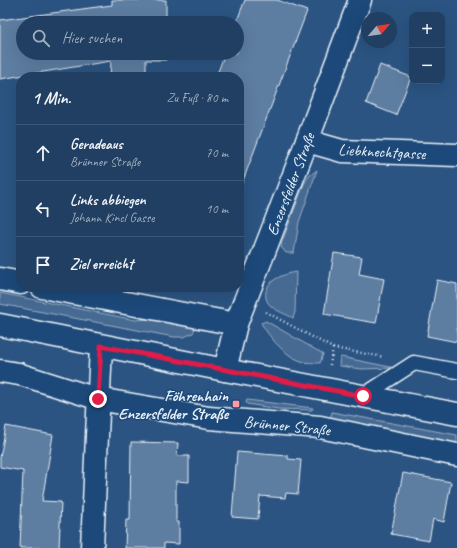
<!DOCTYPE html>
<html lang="de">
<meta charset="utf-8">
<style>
:root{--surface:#203f62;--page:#284668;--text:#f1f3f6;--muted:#a2afbe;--line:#3d5877}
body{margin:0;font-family:Caveat,sans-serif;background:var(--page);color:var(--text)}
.controls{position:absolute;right:12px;top:12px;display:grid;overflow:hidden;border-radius:8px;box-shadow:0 4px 16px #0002}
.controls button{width:36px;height:36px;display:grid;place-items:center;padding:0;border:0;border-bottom:1px solid var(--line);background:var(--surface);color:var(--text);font:20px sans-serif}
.compass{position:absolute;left:361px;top:12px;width:36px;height:36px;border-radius:50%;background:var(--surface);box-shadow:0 4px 16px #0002;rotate:61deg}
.stop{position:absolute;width:12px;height:12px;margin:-9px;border:3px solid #e11d48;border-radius:50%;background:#fff}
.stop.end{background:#e11d48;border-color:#fff;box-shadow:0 1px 4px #0008}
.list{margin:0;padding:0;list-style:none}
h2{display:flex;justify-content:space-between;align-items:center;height:52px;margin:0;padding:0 16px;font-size:17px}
h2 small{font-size:13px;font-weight:400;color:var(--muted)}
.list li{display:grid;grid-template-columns:26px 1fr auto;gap:12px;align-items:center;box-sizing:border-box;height:56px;padding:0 16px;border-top:1px solid var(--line)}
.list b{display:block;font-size:15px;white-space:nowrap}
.list p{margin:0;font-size:13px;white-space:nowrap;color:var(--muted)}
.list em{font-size:13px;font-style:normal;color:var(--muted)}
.icon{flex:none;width:22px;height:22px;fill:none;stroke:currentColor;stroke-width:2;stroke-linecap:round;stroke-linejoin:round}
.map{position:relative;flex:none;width:457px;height:548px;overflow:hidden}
.search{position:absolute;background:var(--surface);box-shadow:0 4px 16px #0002;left:16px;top:16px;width:228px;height:44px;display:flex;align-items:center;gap:10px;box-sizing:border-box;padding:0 14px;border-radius:22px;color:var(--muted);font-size:15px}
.panel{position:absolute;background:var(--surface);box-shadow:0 4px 16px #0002;left:16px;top:72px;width:228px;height:220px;border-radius:16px}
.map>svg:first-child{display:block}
.green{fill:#476b93;stroke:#98aec6}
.building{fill:#5d7da1;stroke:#e8f1f8}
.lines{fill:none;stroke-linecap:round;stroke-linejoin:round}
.service-casing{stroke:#e8f1f8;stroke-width:17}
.pedestrian-casing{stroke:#e8f1f8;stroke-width:24}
.minor-casing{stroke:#e8f1f8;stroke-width:25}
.tertiary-casing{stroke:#e8f1f8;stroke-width:25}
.primary-casing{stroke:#e8f1f8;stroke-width:25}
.path{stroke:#e8f1f8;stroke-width:2.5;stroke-dasharray:1 3;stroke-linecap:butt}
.service{stroke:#1f4a7a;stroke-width:14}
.pedestrian{stroke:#1f4a7a;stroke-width:21}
.minor{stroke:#1f4a7a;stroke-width:22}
.tertiary{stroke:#1f4a7a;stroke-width:22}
.primary{stroke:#1f4a7a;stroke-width:22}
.route{stroke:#e11d48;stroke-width:5}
.poi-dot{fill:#ff9aa2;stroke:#1f4a7a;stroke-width:1.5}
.labels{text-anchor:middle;stroke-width:3;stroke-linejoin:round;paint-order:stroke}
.street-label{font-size:16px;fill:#e8f1f8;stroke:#1f4a7a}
.poi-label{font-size:16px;font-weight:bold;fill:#e8f1f8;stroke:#1f4a7a;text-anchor:end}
</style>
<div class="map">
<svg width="457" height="548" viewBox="0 0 457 548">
<rect width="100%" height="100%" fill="#2b5482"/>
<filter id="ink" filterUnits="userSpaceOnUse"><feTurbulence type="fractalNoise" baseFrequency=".025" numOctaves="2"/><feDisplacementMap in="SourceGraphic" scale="8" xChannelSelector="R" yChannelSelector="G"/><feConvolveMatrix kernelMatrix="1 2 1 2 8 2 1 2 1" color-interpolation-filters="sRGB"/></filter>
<g filter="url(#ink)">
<g class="green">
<polygon points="317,170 299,222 294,253 286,253 281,247 282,242 304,184 308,177"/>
<path d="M 296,272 L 295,312 L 293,318 C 286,314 276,311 271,306 C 268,304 267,301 266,298 C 263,281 283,274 296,272 Z"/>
<polygon points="0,293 135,320 172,318 194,323 195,328 193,333 184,337 174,337 0,304"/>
<path d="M 266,321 L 323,354 L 320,363 C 314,363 306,363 301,361 C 284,355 270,338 261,323 Z"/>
<polygon points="341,357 395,368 361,369 340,366 339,364 340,358"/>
<polygon points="247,400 313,408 312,410 278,409 247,404 246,402"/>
<polygon points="332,412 457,435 457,445 330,420"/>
</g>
<g class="building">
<polygon points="112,0 166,0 166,23 23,23 23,53 166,53 166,60 146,60 146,77 110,77 111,61 0,79 0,20 112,5"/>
<polygon points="245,0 277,0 307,11 241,186 239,186 239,77 216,77 225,53 237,53 236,23"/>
<polygon points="380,65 411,77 396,115 366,103"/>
<polygon points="334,253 362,257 359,274 384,279 376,323 324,314"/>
<polygon points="437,280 457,284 457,342 427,336"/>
<polygon points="6,426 53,435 42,501 61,502 59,548 20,548 23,471 0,467 0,458"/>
<polygon points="131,442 178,443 177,456 189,456 189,482 176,481 176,522 179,522 179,544 164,543 164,548 125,548 126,520 130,520"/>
<polygon points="237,452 288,456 288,459 301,460 298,494 286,493 285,498 260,496 258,519 232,517"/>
<polygon points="403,473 451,482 444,522 433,519 429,541 391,534"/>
</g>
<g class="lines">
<g class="service-casing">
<polyline id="service" points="363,396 414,363 457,371"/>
</g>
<g class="pedestrian-casing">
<polyline id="pedestrian" points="19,374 98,399"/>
</g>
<g class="minor-casing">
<g id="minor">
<polyline points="307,141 342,151 457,155"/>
<polyline points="0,279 21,283"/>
<polyline points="42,287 236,324"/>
<polyline points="0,371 19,374"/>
<polyline points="98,399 209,418 320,427 457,455"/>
<polyline points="92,548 101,346"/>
</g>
</g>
<g class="tertiary-casing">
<polyline id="tertiary" points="225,370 236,324 307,141 360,0"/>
</g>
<g class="primary-casing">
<polyline id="primary" points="0,325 225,370 457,414"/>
</g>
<g class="path">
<polyline points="266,312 333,348 384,357"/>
<polyline points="330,365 333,348"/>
</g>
<use href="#service" class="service"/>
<use href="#pedestrian" class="pedestrian"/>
<use href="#minor" class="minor"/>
<use href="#tertiary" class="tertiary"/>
<use href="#primary" class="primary"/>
</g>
</g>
<g class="lines" filter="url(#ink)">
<polyline class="route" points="98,399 101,346 363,396"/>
</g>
<rect class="poi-dot" x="232" y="400" width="8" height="8" rx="2"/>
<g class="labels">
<g class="street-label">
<text transform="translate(382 151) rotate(3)" y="6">Liebknechtgasse</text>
<text transform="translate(290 184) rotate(-69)" y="6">Enzersfelder Straße</text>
<text transform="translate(287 425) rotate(6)" y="6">Brünner Straße</text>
</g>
<g class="poi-label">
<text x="228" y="401">Föhrenhain<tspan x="228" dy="18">Enzersfelder Straße</tspan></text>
</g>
</g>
</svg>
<div class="controls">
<button>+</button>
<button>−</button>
</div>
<svg class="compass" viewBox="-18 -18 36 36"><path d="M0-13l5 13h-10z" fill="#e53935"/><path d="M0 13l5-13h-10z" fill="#a2afbe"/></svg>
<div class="stop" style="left:363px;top:396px"></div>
<div class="stop end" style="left:98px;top:399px"></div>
<div class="search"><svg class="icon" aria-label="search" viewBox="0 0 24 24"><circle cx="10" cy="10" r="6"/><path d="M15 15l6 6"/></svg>Hier suchen</div>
<section class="panel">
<h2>1 Min.<small>Zu Fuß · 80 m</small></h2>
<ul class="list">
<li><svg class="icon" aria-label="ahead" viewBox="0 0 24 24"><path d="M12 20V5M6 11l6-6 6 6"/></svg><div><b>Geradeaus</b><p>Brünner Straße</p></div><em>70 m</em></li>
<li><svg class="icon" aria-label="left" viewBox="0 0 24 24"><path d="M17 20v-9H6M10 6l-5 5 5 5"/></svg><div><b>Links abbiegen</b><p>Johann Kincl Gasse</p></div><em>10 m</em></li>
<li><svg class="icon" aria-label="arrive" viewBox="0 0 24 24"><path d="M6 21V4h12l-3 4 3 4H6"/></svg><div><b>Ziel erreicht</b></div></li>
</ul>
</section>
</div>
